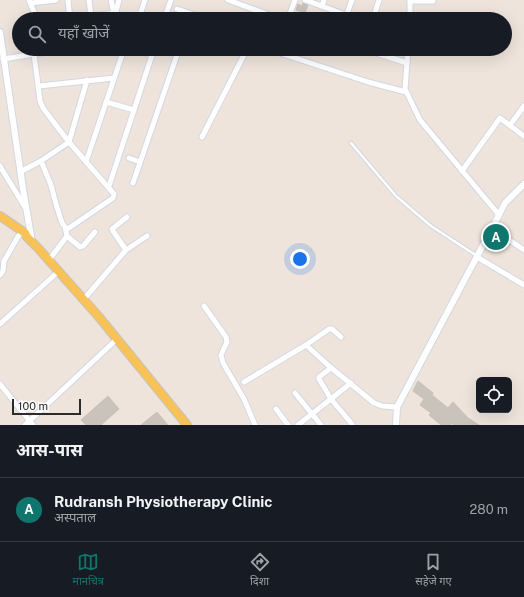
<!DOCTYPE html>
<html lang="hi">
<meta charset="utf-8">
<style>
:root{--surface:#171b24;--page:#20242c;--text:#f1f3f6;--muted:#9ea1a6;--line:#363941;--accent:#0f766e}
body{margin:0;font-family:"Public Sans","Noto Sans Devanagari",sans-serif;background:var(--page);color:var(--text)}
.controls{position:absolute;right:12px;bottom:12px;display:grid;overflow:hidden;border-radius:6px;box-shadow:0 4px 16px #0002}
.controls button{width:36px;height:36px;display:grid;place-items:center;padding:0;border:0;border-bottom:1px solid var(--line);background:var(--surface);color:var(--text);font:20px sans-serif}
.scale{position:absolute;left:12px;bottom:10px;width:69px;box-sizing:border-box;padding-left:4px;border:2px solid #2b2b2b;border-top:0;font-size:11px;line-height:14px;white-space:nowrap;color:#2b2b2b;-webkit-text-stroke:3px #fff;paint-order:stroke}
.you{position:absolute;left:300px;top:259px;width:14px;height:14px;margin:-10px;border:3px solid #fff;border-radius:50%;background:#1a73e8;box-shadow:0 0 0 6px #1a73e833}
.badge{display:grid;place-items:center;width:26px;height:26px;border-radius:50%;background:var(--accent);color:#fff;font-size:13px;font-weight:700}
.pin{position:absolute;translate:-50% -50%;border:2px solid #fff;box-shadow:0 1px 4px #0006}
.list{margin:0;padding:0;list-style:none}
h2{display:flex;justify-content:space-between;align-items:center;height:52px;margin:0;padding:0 16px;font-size:17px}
h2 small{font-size:13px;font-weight:400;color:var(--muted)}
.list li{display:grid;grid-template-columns:26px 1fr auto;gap:12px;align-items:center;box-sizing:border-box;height:64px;padding:0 16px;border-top:1px solid var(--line)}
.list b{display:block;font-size:15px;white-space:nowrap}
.list p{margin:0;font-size:13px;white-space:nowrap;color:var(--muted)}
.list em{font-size:13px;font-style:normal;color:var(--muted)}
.icon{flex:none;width:22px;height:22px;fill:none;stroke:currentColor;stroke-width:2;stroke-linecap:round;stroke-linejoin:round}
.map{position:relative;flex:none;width:524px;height:425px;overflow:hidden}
.search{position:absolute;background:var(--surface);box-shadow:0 4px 16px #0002;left:12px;right:12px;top:12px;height:44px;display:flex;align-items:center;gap:10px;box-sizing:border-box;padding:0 14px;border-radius:22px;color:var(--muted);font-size:15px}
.sheet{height:116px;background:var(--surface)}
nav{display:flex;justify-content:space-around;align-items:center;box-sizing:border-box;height:56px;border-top:1px solid var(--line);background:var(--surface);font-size:11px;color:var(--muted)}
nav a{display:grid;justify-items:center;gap:2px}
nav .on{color:var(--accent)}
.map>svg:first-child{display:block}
.building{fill:#c9c3bb;stroke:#c9c0b6}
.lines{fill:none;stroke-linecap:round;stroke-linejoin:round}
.service-casing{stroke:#d2d7e5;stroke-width:4.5}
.minor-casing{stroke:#d2d7e5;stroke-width:7}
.tertiary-casing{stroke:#d2d7e5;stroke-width:8}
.primary-casing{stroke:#c4c4c4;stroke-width:10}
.service{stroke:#fff;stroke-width:2.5}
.minor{stroke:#fff;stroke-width:5}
.tertiary{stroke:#fff;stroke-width:6}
.primary{stroke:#f9c256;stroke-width:8}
</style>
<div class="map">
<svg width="524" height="425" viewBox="0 0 524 425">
<rect width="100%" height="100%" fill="#eee4dc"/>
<g class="building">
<polygon points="303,3 308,5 305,13 296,10 298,4 302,6"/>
<polygon points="418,381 433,393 432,395 448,408 453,402 468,418 479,425 454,425 452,423 451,425 441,425 429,415 431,413 420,405 424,399 413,391"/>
<polygon points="108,396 119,409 101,425 86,425 81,420"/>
<polygon points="157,412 168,425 141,425"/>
</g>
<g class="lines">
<g class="service-casing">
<polyline id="service" points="351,143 396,196 431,226 477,256"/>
</g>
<g class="minor-casing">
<g id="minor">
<polyline points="29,0 37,19"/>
<polyline points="68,0 70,19"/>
<polyline points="89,0 91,16"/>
<polyline points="111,0 114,14"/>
<polyline points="228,0 280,19"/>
<polyline points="305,0 357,19"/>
<polyline points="410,0 410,19"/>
<polyline points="410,1 433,1"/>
<polyline points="31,3 56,0"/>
<polyline points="322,6 324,0"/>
<polyline points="177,9 207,19"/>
<polyline points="71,19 116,13"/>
<polyline points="114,19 119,0"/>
<polyline points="140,19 139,18 145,0"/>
<polyline points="164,19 171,0"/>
<polyline points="288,19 295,0"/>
<polyline points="345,19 352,0"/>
<polyline points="373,19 379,0"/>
<polyline points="133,49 152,55"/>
<polyline points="268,49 368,82 406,92"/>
<polyline points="364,49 407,63"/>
<polyline points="408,49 405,89 420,120 499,215"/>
<polyline points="34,54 40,101 43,108 68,141 114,194 113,198 66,230"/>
<polyline points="3,59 67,49"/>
<polyline points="39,86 114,78"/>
<polyline points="106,102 134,110"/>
<polyline points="510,125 524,106"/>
<polyline points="202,137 247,49"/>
<polyline points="129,158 140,162"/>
<polyline points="41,161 51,185 56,204 62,223 65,227 67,236 49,260"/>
<polyline points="86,162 124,49"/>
<polyline points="0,166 26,209"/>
<polyline points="462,171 500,118 524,136"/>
<polyline points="20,172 41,161 69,142 87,80"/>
<polyline points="133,183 179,49"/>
<polyline points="109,186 154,49"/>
<polyline points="492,228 524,250"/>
<polyline points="67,236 80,247 83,246 95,232"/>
<polyline points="126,250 113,231 112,229 127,217"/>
<polyline points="477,257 524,285"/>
<polyline points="0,275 3,271 4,261 19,235"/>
<polyline points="84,299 126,250 147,236"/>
<polyline points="204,306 226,337 227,342 221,355 223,363 244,399 255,425"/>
<polyline points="0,324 59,271"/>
<polyline points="306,345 329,329 332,329 341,337"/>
<polyline points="331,368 319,377 319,379 331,399 352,424"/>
<polyline points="244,382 306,345 329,366 374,403 382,406 397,407"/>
<polyline points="0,384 33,425"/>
<polyline points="295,393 321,425"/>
<polyline points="276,409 288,425"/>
<polyline points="25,425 117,339"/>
<polyline points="298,425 351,383"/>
</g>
</g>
<g class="tertiary-casing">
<g id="tertiary">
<polyline points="0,32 23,189 32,242"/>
<polyline points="396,425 397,407 499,215 505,203 524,184"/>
</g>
</g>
<g class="primary-casing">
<polyline id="primary" points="0,216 25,233 27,237 38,248 99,317 187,425"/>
</g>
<use href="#service" class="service"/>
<use href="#minor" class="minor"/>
<use href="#tertiary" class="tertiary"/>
<use href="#primary" class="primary"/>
</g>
</svg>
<div class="controls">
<button><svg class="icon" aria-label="locate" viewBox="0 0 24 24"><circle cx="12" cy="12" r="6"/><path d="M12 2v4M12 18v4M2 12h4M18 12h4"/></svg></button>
</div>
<div class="scale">100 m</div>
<div class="you"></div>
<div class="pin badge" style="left:496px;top:237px">A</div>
<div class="search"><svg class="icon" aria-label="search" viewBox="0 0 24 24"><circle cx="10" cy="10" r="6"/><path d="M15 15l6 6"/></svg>यहाँ खोजें</div>
</div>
<section class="sheet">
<h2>आस-पास<small></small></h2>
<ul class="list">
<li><span class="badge">A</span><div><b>Rudransh Physiotherapy Clinic</b><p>अस्पताल</p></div><em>280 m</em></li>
</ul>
</section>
<nav>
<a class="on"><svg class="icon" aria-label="map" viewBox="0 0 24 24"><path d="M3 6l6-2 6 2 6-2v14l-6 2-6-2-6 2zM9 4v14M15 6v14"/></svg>मानचित्र</a>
<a><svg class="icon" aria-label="directions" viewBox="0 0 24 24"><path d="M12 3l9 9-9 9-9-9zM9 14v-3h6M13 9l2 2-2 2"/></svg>दिशा</a>
<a><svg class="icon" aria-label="saved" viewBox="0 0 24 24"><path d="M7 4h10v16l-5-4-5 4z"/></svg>सहेजे गए</a>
</nav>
